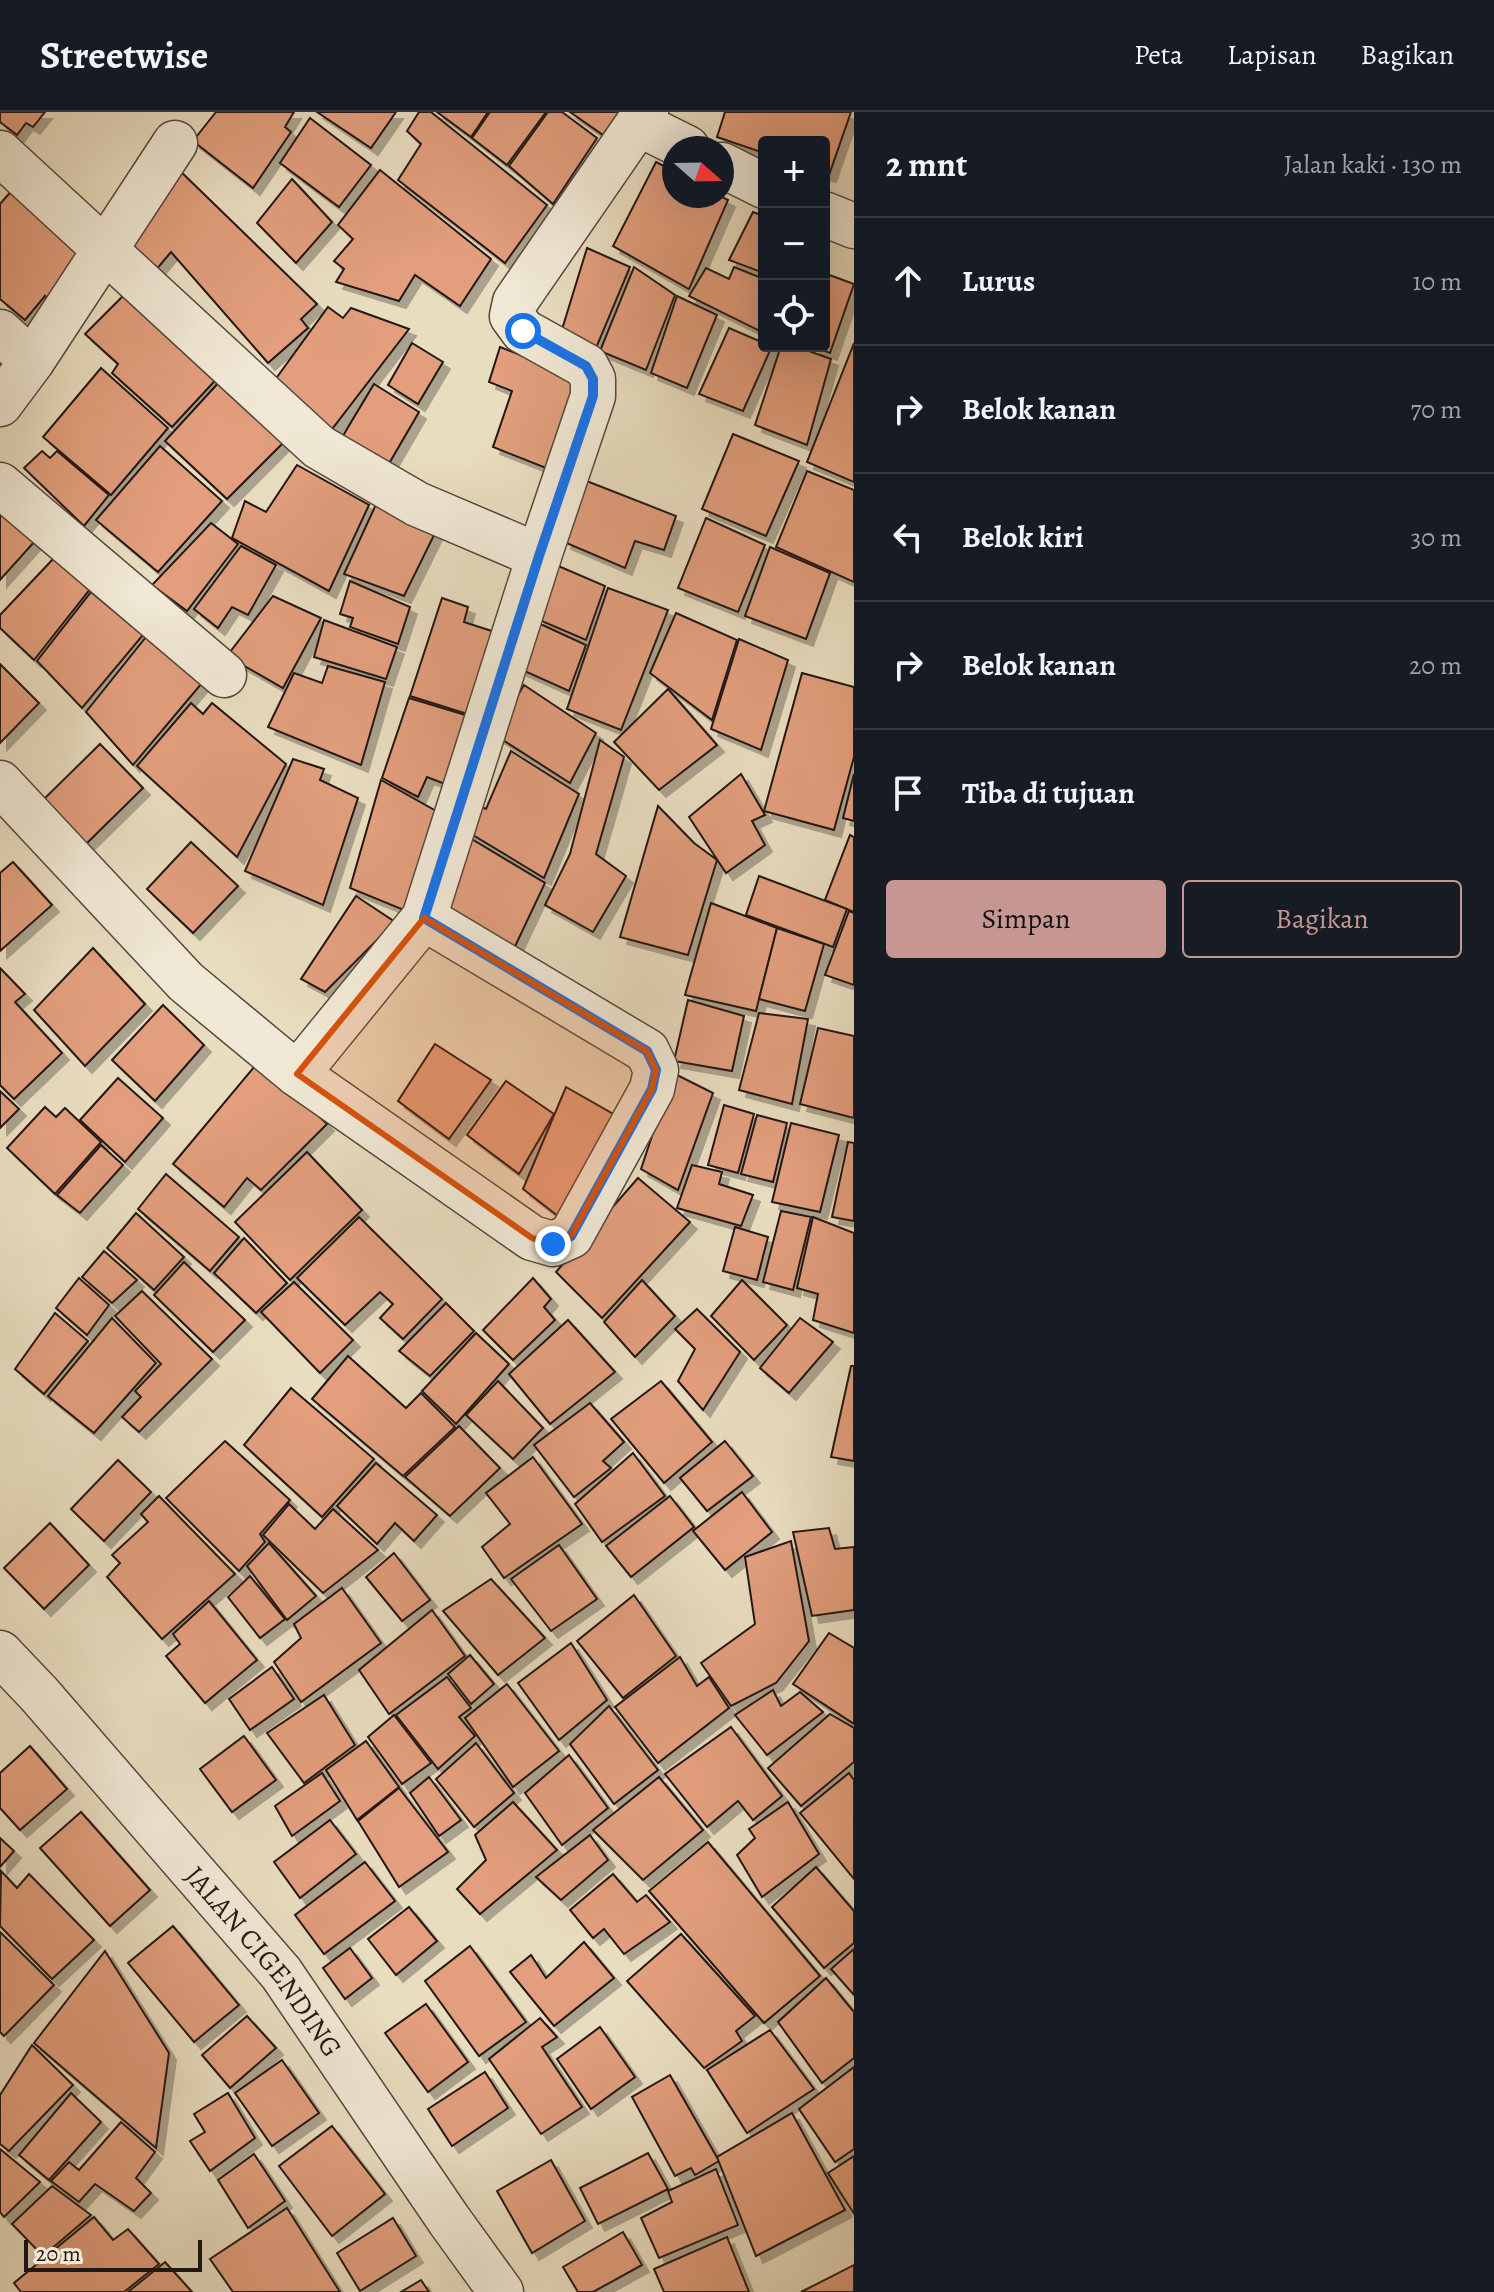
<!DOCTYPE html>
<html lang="id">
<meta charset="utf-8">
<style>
:root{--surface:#171b24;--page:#242831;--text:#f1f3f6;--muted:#9ea1a6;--line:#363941;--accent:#c59692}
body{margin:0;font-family:Alegreya,serif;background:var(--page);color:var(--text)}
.controls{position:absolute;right:24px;top:24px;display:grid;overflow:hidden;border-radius:8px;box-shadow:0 8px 32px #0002}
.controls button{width:72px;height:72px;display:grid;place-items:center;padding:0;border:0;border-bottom:2px solid var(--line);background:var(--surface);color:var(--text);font:40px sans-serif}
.compass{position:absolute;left:662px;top:24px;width:72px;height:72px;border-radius:50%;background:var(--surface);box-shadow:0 8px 32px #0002;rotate:110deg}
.scale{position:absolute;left:24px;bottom:20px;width:178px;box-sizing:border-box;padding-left:8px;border:4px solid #231712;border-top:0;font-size:22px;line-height:28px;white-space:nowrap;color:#231712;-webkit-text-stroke:6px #f1e9d6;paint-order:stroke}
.stop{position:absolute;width:24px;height:24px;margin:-18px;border:6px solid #1a73e8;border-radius:50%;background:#fff}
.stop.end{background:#1a73e8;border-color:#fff;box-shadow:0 2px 8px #0008}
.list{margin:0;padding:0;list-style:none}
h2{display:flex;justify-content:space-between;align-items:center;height:104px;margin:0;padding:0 32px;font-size:34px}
h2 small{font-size:26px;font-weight:400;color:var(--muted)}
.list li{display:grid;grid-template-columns:52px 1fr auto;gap:24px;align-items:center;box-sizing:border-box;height:128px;padding:0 32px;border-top:2px solid var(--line)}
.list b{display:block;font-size:30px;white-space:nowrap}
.list em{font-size:26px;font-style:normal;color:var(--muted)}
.actions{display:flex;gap:16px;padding:24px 32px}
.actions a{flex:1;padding:18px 0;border:2px solid var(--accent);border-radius:8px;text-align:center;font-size:28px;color:var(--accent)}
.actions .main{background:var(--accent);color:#111}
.icon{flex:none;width:44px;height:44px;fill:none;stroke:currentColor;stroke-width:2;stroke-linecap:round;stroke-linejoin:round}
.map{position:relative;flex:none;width:854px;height:2180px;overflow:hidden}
header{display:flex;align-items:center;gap:48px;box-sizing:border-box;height:112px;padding:0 40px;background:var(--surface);border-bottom:2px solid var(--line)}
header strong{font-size:38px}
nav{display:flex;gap:44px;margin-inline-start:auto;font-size:28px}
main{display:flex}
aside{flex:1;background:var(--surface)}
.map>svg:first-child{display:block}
.building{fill:#e29e7d;stroke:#231712;stroke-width:2;filter:url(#shadow)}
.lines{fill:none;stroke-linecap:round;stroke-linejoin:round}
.minor-casing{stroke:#54483e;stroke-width:47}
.minor{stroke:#f1e9d6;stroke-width:44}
.route{stroke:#1a73e8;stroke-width:10}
.marked{fill:#d4520d;fill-opacity:0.2;stroke:#d4520d;stroke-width:6;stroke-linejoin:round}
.labels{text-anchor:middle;stroke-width:6;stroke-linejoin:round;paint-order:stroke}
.street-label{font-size:28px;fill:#231712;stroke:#f1e9d6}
</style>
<header>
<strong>Streetwise</strong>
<nav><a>Peta</a><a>Lapisan</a><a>Bagikan</a></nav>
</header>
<main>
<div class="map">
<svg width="854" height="2180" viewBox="0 0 854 2180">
<defs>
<filter id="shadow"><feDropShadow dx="7" dy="7" stdDeviation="0" flood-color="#0004"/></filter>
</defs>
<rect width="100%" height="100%" fill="#e9ddc0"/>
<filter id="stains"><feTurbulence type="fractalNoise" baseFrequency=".0025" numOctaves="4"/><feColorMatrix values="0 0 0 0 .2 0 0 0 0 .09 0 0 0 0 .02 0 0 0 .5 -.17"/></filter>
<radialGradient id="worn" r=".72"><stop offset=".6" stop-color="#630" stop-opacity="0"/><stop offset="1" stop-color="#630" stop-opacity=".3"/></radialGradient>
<g class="building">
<polygon points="0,0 45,0 33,15 26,11 17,23 0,10"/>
<polygon points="216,0 294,0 285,15 291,20 253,76 193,29"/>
<polygon points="317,0 396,0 371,36"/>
<polygon points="419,0 431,0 547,93 505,151 398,68 421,32 407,19"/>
<polygon points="437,0 488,0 471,25"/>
<polygon points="490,0 546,0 507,53 472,26"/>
<polygon points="548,0 562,0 597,26 553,92 509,54"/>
<polygon points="570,0 619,0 603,23"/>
<polygon points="725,0 851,0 829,63 824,62 824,30 764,30 764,41 717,25"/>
<polygon points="310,6 371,53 339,95 280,51"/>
<polygon points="656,50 674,59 674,84 720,84 728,88 689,177 613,134"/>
<polygon points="176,55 317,192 301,207 308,216 268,251 171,140 150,165 127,120"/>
<polygon points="380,58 491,147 460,194 415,163 399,189 336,170 344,157 334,149 353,127 338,113"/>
<polygon points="292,67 332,110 296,151 257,111"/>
<polygon points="15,75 90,136 54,191 45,184 25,208 0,187 0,92"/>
<polygon points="753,100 764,104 764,161 729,148"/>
<polygon points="587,136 630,155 591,248 560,224"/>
<polygon points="634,155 675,183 646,258 600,239"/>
<polygon points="734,155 764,167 764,221 689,184 706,156 729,167"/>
<polygon points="824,161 854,172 830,241 812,234 824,234"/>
<polygon points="131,176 224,259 172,315 112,261 118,252 85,222"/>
<polygon points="677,184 717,203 687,276 651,261"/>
<polygon points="328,195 343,206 351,196 409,217 329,321 272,272"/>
<polygon points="729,216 764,231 764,234 772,234 743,299 699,282"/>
<polygon points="412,231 443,250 418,292 388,273"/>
<polygon points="854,231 854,370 807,350"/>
<polygon points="781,234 795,234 831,247 807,333 755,313"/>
<polygon points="500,235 591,271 556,360 493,335 512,279 489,270"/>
<polygon points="101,256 168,316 111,383 43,325"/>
<polygon points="221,268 288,326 227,387 165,329"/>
<polygon points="374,272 419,300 387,355 341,327"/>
<polygon points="733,322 799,349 766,424 702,397"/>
<polygon points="160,334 222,389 158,460 96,408"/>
<polygon points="42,339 50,346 57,339 109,383 84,414 24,356"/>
<polygon points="297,353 369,393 329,479 232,426 245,389 266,400"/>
<polygon points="807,359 854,378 854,470 776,435"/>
<polygon points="584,368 676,404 664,438 635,429 625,456 564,430"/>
<polygon points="0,381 44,419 0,468"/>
<polygon points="378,388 438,415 404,484 344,462"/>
<polygon points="706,406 765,433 738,500 678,476"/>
<polygon points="211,411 238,432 187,499 152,473"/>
<polygon points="241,434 276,453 248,503 232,495 218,516 194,497"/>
<polygon points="770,435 830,461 806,527 745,504"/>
<polygon points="55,445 90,477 34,548 0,516 0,503"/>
<polygon points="556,453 605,474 586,528 537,507"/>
<polygon points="350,469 410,495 398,532 350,515 353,506 340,502"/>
<polygon points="608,476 668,498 621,618 567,597"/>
<polygon points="91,480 143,523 82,596 37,549"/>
<polygon points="273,484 321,506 283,576 227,544"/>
<polygon points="442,486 468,495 464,510 504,523 477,605 410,584"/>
<polygon points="676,501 737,528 712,608 650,561"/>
<polygon points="324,508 397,535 386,567 314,545"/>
<polygon points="536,510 586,533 569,579 520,557"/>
<polygon points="150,520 202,571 133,653 86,600"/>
<polygon points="739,527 788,548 761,638 711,617"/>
<polygon points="0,552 39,591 0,631"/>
<polygon points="328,554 385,570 361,653 268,615 294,561 322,571"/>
<polygon points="802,561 854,575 854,645 834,718 764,699"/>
<polygon points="524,573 596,621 570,671 495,623"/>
<polygon points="668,577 717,633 659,678 614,630"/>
<polygon points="409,586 472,605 450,674 427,665 418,685 382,666"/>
<polygon points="191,591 203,602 212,591 286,652 237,745 137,654"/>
<polygon points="600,628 624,645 596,742 626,764 593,820 545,793 570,742"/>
<polygon points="100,632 143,676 85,733 42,689"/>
<polygon points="511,639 579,682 544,766 463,717 473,691 486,697"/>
<polygon points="293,647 324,657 320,668 358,686 323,793 245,759"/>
<polygon points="741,662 765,703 752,709 765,733 726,761 689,705"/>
<polygon points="854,662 854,709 843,706"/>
<polygon points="381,668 445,704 411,801 350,776"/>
<polygon points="658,694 694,731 717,748 688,843 620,825"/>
<polygon points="460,720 545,771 510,845 436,799"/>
<polygon points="850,723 854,725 854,800 825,788"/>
<polygon points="191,730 238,774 193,821 147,777"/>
<polygon points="13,750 52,793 0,839 0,761"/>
<polygon points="759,764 847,797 833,835 746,803"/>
<polygon points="356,784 395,810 325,880 301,867"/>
<polygon points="711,791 777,816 756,899 685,883"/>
<polygon points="849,799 854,801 854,873 825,863"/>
<polygon points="777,816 824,832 805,899 759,887"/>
<polygon points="93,836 145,892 85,954 34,898"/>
<polygon points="0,856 25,882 15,890 62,941 14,987 0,973"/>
<polygon points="688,888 744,904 732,959 674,949"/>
<polygon points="163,893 204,933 155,989 112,948"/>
<polygon points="759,901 808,907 792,992 739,978"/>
<polygon points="818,916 854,924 854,1006 800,992"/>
<polygon points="435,932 491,968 449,1027 398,989"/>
<polygon points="260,948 327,1012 261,1078 247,1066 224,1095 173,1052"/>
<polygon points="673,961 713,981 678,1078 641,1057"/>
<polygon points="118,966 163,1006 125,1050 80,1008"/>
<polygon points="506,969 554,1002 519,1062 467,1023"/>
<polygon points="566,975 615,1003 567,1111 523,1077"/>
<polygon points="0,979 19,997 0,1016"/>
<polygon points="724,993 754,1002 738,1061 708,1053"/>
<polygon points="45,995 56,1005 65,996 101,1030 55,1082 7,1036"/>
<polygon points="757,1003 787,1011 773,1070 741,1062"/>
<polygon points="791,1011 839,1023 820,1100 772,1090"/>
<polygon points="848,1030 854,1031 854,1109 832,1105"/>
<polygon points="101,1033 123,1053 80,1101 57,1083"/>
<polygon points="307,1040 362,1098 290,1168 235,1110"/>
<polygon points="692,1053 722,1060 719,1072 753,1083 741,1114 677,1096"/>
<polygon points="166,1062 239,1125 210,1159 138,1097"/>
<polygon points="638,1066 690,1110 602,1206 556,1160"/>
<polygon points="781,1099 811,1105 793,1178 763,1170"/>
<polygon points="136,1101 184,1145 154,1178 107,1136"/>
<polygon points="359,1105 442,1187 403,1227 380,1206 393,1192 380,1180 345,1213 297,1166"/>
<polygon points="813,1105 854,1121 854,1221 813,1208 818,1182 797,1176"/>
<polygon points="735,1115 768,1125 757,1168 723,1159"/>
<polygon points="244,1126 287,1171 256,1201 214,1161"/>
<polygon points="104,1139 137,1168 112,1191 82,1165"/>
<polygon points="184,1150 245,1208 213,1240 154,1183"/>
<polygon points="79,1166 109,1193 87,1223 56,1196"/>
<polygon points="533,1166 551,1187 544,1195 555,1208 513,1248 483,1218"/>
<polygon points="642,1168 675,1204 635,1245 604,1210"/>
<polygon points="742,1168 787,1213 754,1248 711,1204"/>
<polygon points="294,1170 353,1228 320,1261 261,1200"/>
<polygon points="142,1179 212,1247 139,1320 122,1305 141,1285 135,1279 161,1252 115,1204"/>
<polygon points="446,1191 474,1219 430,1264 399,1239"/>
<polygon points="697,1197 740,1240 703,1298 678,1269 695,1237 675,1217"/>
<polygon points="55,1201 88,1229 44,1282 15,1257"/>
<polygon points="112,1206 156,1251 94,1321 48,1284"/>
<polygon points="800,1206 833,1230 789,1281 760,1256"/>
<polygon points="568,1208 615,1260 550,1312 509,1262"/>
<polygon points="476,1221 509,1252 456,1312 422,1279"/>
<polygon points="348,1244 406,1296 421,1281 455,1315 403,1364 312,1287"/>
<polygon points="851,1254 854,1254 854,1349 831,1345"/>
<polygon points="498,1269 543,1316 513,1347 466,1303"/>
<polygon points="661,1269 712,1330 664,1371 611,1307"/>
<polygon points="291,1276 374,1347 322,1405 244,1333"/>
<polygon points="590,1291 624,1330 603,1349 611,1356 574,1385 534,1333"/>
<polygon points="459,1314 500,1356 450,1404 405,1365"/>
<polygon points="225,1329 290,1388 260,1422 265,1430 239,1459 166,1386"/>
<polygon points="725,1329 753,1364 707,1399 680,1366"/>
<polygon points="633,1341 665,1384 602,1430 575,1392"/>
<polygon points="533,1345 582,1412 504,1466 482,1435 510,1412 486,1381"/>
<polygon points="118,1348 151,1380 104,1429 71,1397"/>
<polygon points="376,1351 437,1403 414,1429 395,1411 377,1432 337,1394"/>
<polygon points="742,1380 772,1420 725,1458 693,1419"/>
<polygon points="159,1384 235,1462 162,1527 107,1465 120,1451 112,1443 148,1410 141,1402"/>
<polygon points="670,1384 694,1415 631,1465 606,1434"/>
<polygon points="289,1392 315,1417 333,1397 378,1438 323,1481 263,1423"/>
<polygon points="50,1411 89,1453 44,1497 4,1456"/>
<polygon points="829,1416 835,1437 854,1435 854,1498 812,1504 793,1420"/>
<polygon points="791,1429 809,1529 776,1571 731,1594 701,1551 755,1512 745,1445"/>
<polygon points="269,1431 316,1484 287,1508 247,1454"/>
<polygon points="559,1433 597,1487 551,1519 511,1467"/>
<polygon points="394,1441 430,1488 402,1509 366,1465"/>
<polygon points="250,1464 285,1507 260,1526 228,1485"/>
<polygon points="491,1467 545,1526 498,1563 443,1499"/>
<polygon points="342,1476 381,1531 301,1590 274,1550 301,1526 294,1512"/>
<polygon points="634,1483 676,1544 623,1586 577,1529"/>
<polygon points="209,1489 257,1548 205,1591 166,1544 180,1532 173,1522"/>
<polygon points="432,1498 465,1544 389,1602 359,1558"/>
<polygon points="829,1521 854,1536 854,1612 793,1572"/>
<polygon points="571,1531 607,1588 559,1628 518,1571"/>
<polygon points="470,1543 494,1572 471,1592 448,1562"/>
<polygon points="680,1545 697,1574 709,1565 729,1596 658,1651 615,1595"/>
<polygon points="272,1555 294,1587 250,1618 229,1587"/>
<polygon points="447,1565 471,1596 459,1605 475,1624 438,1657 396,1603"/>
<polygon points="507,1572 559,1639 513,1675 465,1606"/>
<polygon points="773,1578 781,1594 800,1580 823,1600 767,1643 735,1603"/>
<polygon points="324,1583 355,1633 304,1671 267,1621"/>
<polygon points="609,1594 658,1658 614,1692 570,1632"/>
<polygon points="830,1602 854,1616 854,1650 801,1694 768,1656"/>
<polygon points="394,1603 431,1651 402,1672 368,1625"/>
<polygon points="731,1615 782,1684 753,1708 738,1689 707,1715 665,1662"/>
<polygon points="244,1624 276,1668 232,1700 200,1657"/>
<polygon points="366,1629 399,1675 357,1708 326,1658"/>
<polygon points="476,1631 514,1681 474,1715 436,1667"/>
<polygon points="30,1634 67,1677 20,1718 0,1696 0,1661"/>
<polygon points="569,1643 608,1696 562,1733 525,1681"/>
<polygon points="322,1661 340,1689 292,1724 275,1694"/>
<polygon points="849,1661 854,1668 854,1767 800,1701"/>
<polygon points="429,1665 461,1708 439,1724 410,1681"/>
<polygon points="659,1665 703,1718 643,1768 593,1718"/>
<polygon points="399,1676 448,1740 399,1775 358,1709"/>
<polygon points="513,1690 557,1738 480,1802 457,1777 486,1748 475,1723"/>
<polygon points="788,1690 819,1742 762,1785 737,1743 755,1726 749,1717"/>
<polygon points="81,1700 150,1778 110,1814 40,1736"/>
<polygon points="330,1708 356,1742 300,1786 274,1750"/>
<polygon points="590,1723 608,1748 561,1788 536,1765"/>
<polygon points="0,1726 14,1739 0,1755"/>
<polygon points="708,1730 820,1864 764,1911 649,1779"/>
<polygon points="365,1750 395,1789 324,1842 295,1803"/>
<polygon points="816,1755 854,1799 854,1831 824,1856 772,1795"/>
<polygon points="1,1759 17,1776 29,1762 94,1828 52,1867 0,1814"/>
<polygon points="613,1762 637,1790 646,1783 670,1810 624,1842 604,1817 593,1826 570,1798"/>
<polygon points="409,1795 437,1829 396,1863 368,1827"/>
<polygon points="173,1814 239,1893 194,1930 128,1851"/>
<polygon points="0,1820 54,1873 4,1924 0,1920"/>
<polygon points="681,1822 755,1904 736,1919 742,1929 704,1956 627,1869"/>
<polygon points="584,1830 614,1866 554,1914 510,1860 531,1843 546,1866"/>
<polygon points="470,1834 526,1910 479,1944 425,1869"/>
<polygon points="350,1836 372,1866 345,1887 323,1856"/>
<polygon points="854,1837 854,1883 831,1857"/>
<polygon points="105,1839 169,1941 156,2036 34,1931"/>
<polygon points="826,1866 854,1900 854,1946 822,1971 778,1910"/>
<polygon points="426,1892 468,1950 428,1980 385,1921"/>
<polygon points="247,1904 276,1936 230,1976 202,1943"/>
<polygon points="540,1906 557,1925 542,1935 582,1995 541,2022 489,1947"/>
<polygon points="600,1915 635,1965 591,1997 557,1947"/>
<polygon points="770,1918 814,1977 747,2021 707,1958"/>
<polygon points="32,1933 73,1973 9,2039 0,2032 0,1983"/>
<polygon points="282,1948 319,2001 272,2034 235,1981"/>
<polygon points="854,1955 854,2037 835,2050 799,1997"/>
<polygon points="485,1960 508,1996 452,2034 428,1997"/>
<polygon points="670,1963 719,2049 695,2063 691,2056 675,2064 632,1985"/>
<polygon points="71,1981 101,2010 49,2068 19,2043"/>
<polygon points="228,1981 255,2026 210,2059 190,2029 205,2020 194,2002"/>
<polygon points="792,2001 845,2098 756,2144 717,2045"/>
<polygon points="121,2010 155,2040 136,2066 151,2081 134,2099 95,2072 79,2090 51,2069 69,2050 79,2058"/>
<polygon points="332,2014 385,2082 332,2124 279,2054"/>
<polygon points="0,2037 40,2070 4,2105 0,2100"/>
<polygon points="648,2041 668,2077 598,2112 580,2076"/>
<polygon points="254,2042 285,2089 248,2116 218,2068"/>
<polygon points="854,2044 854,2102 828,2061"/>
<polygon points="551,2048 585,2109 532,2141 497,2079"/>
<polygon points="716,2057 738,2113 659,2146 641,2106 672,2090 668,2079"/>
<polygon points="52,2074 91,2103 43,2144 12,2112"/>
<polygon points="287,2096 340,2180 233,2180 210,2147"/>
<polygon points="94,2105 113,2128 128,2117 159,2152 124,2180 21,2180 14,2171"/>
<polygon points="393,2106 416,2144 360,2179 337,2141"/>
<polygon points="623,2120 642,2153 593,2180 578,2180 563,2155"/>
<polygon points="727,2125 749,2180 664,2180 654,2157"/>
<polygon points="165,2150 192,2180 128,2180"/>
<polygon points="854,2153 854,2180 801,2180"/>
<polygon points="421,2168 429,2180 401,2180"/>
</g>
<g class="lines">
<g class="minor-casing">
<g id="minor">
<polyline points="639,12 687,36"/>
<polyline points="0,41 319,335 417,392 539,444"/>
<polyline points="722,53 764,74"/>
<polyline points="824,102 854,114"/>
<polyline points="0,220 32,249"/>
<polyline points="0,292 32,249 175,31"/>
<polyline points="0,373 224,563"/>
<polyline points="0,671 186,870 297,962 424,806 539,444 593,284 593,267 586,254 523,219 512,204 515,190 646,0"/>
<polyline points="297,962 532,1126 553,1132 571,1124 652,977 656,958 647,939 424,806"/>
<path id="s1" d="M 0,1541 L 39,1582 L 281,1861 L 449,2108 L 501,2180"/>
</g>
</g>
<use href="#minor" class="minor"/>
</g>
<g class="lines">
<polyline class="route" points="523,219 586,254 593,267 593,284 539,444 424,806 647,939 656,958 652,977 571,1124 553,1132"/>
</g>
<path class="marked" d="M 424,806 L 647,939 L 656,958 L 652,977 L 571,1124 L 553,1132 L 532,1126 L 297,962 Z"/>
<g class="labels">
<g class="street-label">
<text dy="10" stroke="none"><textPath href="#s1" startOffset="406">JALAN CIGENDING</textPath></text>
</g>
</g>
<rect width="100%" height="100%" filter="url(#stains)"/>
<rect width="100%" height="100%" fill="url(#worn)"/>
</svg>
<div class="controls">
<button>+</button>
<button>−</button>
<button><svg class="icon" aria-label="locate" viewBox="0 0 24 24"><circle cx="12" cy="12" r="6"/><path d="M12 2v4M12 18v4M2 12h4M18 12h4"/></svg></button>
</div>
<svg class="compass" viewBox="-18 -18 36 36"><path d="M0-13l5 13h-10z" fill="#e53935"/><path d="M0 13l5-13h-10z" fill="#9ea1a6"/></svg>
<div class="scale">20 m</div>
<div class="stop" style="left:523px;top:219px"></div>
<div class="stop end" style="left:553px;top:1132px"></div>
</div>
<aside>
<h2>2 mnt<small>Jalan kaki · 130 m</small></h2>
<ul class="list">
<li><svg class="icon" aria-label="ahead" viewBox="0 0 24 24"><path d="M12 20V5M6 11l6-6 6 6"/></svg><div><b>Lurus</b></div><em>10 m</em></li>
<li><svg class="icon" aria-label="right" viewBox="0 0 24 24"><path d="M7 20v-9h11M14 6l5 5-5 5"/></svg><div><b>Belok kanan</b></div><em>70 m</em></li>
<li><svg class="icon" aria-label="left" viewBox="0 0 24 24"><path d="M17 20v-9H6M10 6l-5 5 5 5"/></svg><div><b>Belok kiri</b></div><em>30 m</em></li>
<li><svg class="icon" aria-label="right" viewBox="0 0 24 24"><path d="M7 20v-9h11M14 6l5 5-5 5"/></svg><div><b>Belok kanan</b></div><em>20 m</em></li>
<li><svg class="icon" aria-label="arrive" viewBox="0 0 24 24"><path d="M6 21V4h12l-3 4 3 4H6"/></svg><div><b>Tiba di tujuan</b></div></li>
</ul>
<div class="actions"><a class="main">Simpan</a><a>Bagikan</a></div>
</aside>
</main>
